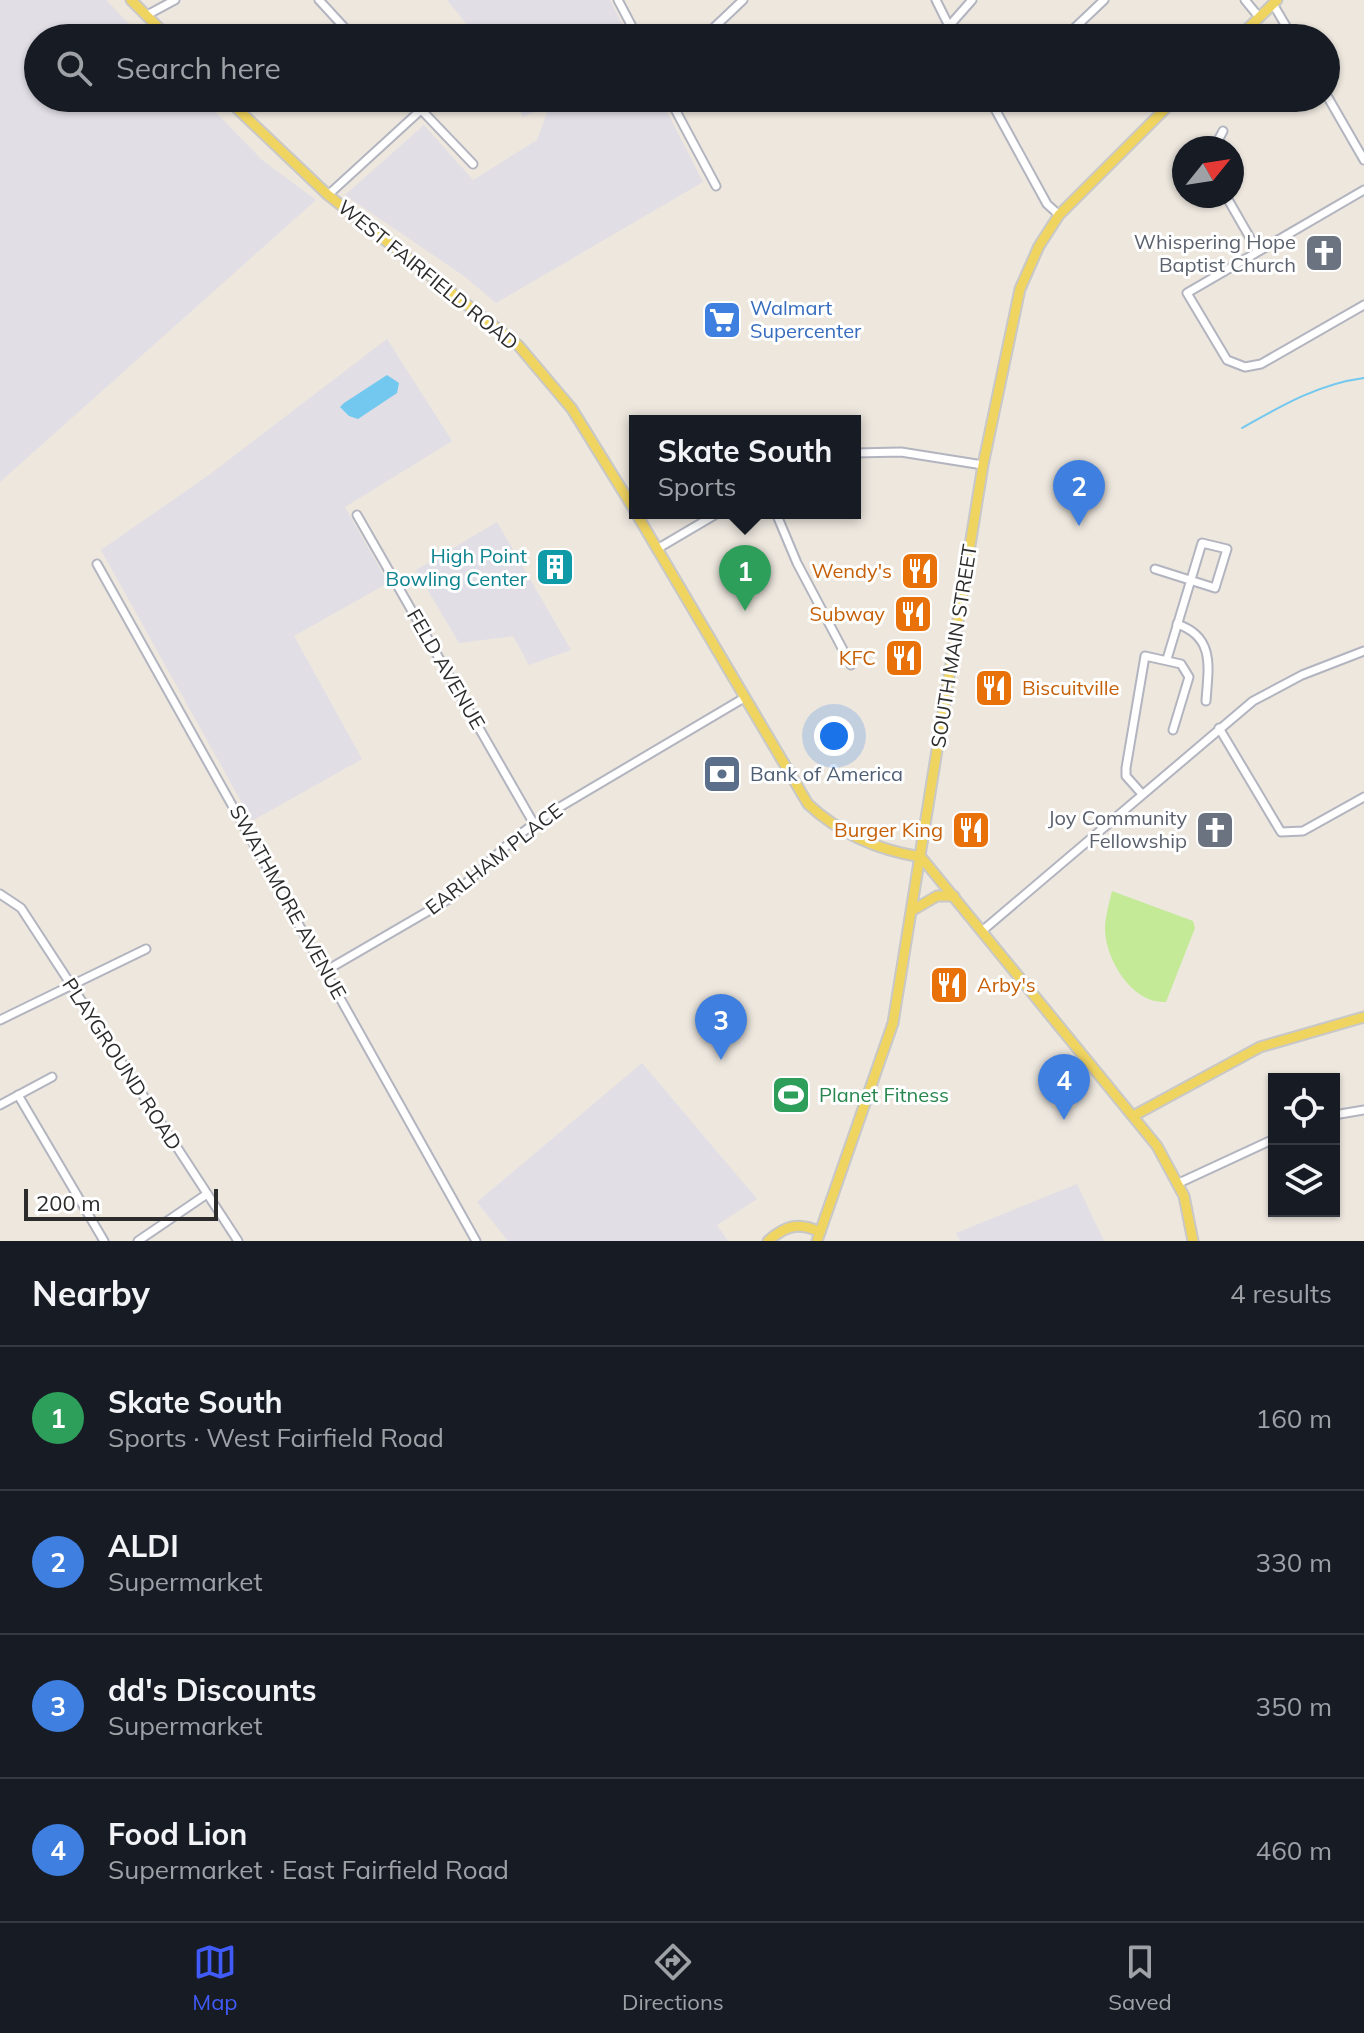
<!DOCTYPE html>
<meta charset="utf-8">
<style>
:root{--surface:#171b24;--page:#20242c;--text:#f1f3f6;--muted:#9ea1a6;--line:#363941;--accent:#405bf8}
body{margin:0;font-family:Mulish,sans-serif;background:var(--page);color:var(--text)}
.controls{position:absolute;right:24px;bottom:24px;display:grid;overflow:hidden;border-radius:0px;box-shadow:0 2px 6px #0004}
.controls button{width:72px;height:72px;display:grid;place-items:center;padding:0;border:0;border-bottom:2px solid var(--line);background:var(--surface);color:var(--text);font:40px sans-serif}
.compass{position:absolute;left:1172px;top:136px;width:72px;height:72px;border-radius:50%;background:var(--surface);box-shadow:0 2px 6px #0004;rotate:60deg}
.scale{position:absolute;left:24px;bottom:20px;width:194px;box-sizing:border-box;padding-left:8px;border:4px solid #2c2c2c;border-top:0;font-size:22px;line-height:28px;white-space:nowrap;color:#2c2c2c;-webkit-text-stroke:6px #fff;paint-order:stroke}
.you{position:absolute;left:834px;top:736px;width:28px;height:28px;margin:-20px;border:6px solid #fff;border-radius:50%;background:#1a73e8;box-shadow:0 0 0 12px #1a73e833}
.badge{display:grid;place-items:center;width:52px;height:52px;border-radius:50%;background:var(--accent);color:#fff;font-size:26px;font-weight:700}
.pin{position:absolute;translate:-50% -66px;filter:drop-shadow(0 2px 4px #0008)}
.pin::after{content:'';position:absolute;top:42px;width:28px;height:24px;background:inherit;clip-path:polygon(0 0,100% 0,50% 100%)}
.popup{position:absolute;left:629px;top:415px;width:232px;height:104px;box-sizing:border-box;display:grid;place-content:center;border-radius:0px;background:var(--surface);filter:drop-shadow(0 2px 6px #0005);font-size:26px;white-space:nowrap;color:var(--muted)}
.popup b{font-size:30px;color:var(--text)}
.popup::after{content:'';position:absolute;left:50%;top:100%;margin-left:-16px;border:16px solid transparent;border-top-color:var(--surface)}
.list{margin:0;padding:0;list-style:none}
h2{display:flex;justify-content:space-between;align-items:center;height:104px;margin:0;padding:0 32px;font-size:34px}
h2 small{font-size:26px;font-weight:400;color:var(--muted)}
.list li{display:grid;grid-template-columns:52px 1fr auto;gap:24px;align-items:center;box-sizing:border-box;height:144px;padding:0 32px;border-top:2px solid var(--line)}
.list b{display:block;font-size:30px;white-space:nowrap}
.list p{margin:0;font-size:26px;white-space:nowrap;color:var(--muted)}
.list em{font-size:26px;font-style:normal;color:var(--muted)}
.icon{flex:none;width:44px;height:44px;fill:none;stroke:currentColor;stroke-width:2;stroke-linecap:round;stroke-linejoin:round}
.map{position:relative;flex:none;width:1364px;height:1241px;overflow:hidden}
.search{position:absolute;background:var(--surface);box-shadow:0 2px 6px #0004;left:24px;right:24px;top:24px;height:88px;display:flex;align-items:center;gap:20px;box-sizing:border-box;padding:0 28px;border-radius:44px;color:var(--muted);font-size:30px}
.sheet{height:680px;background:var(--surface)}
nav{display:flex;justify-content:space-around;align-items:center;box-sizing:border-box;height:112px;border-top:2px solid var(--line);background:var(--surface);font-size:22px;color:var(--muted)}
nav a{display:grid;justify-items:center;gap:4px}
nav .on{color:var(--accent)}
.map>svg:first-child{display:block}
.industrial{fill:#e1dee6}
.pitch{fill:#c4ea97}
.water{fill:#72c8ee}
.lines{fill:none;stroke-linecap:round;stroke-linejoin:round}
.stream{stroke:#72c8ee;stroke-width:2}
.minor-casing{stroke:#b2b4bf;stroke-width:11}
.major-casing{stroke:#c8c8c8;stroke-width:13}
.minor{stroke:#fff;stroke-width:7}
.major{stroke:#f0d460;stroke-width:9}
.labels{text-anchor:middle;stroke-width:6;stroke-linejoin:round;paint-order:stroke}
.worship-label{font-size:20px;fill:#5b616d;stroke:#fff;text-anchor:end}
.street-label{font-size:20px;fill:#2c2c2c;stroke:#fff}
.shop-label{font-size:20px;fill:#366cbe;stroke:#fff;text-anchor:start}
.culture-label{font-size:20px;fill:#0d838f;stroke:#fff;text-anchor:end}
.food-label{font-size:20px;fill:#c56008;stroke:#fff;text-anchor:end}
.service-label{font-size:20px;fill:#4e5e75;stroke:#fff;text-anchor:start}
.leisure-label{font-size:20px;fill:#27864d;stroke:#fff;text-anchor:start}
</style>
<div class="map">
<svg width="1364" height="1241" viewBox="0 0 1364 1241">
<rect width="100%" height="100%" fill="#ede7de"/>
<g class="industrial">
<polygon points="0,0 106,0 143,38 38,38 38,98 202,98 262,160 316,200 0,482"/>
<polygon points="447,0 610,0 629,38 478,38"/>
<polygon points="513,98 660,98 703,182 496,303 464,276 345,195 424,125 473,180 537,140 550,104 523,117"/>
<polygon points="387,339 452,441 345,507 388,583 294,636 362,759 252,821 101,550 209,475"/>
<polygon points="497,522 571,650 529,665 513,636 459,643 416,570"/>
<polygon points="642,1063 757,1199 717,1225 728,1241 508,1241 477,1202"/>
<polygon points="1077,1184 1104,1241 960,1241 956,1233"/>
</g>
<path class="pitch" d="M 1112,891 L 1193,921 L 1195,928 L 1166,1002 C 1132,1004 1106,960 1105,930 C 1105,917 1109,904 1112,891 Z"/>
<polygon class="water" points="387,375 399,383 397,393 358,419 349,416 340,407 344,403"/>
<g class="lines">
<path class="stream" d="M 1242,428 C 1281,406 1318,384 1364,378"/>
<g class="minor-casing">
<g id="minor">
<polyline points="319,0 354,38"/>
<polyline points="618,0 638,38"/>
<polyline points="936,0 955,38"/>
<polyline points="1245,0 1259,17"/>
<polyline points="1273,4 1293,38"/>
<polyline points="147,15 175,0"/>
<polyline points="950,25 972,0"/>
<polyline points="703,38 743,0"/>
<polyline points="1064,38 1104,0"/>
<polyline points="1326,94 1364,160"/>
<polyline points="410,98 473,164"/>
<polyline points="669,98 716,186"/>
<polyline points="989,98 1047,204 1059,215"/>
<polyline points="1214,148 1223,131"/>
<polyline points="1364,190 1187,293 1227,360 1245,367 1261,364 1364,305"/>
<polyline points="328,195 434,98"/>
<polyline points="1226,196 1257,250"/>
<polyline points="855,453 901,452 983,465"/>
<polyline points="776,513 797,563 851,665"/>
<polyline points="357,515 534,824"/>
<polyline points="657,549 718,513"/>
<polyline points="97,564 476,1241"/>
<polyline points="1155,569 1215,588 1227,549 1202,543 1167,659"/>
<path d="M 1177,624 C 1216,637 1208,669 1206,701"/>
<polyline points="1219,728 1281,832 1303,831 1364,797"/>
<polyline points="1142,794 1126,776 1126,768 1145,656 1181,664 1189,677 1173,730"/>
<polyline points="0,894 21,908 238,1241"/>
<polyline points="982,931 1253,701 1302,675 1364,651"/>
<polyline points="327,970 449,899 516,837 548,814 744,698"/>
<polyline points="0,1020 146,949"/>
<polyline points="18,1095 104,1241"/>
<polyline points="0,1105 52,1077"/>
<polyline points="1334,1115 1364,1110"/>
<polyline points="1179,1183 1274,1139"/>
<polyline points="138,1241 207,1194"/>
</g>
</g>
<g class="major-casing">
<g id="major">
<polyline points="131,0 169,38"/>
<polyline points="1238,38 1277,0"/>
<polyline points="226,98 328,195 518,345 572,409 635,511"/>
<path d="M 636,513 L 808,804 C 840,834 877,850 921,857"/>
<polyline points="921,857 1157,1146 1184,1196 1193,1241"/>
<polyline points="913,910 937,896 954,896"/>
<polyline points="1133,1116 1260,1047 1364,1017"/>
<path d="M 768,1241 C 786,1225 799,1222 820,1232"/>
<polyline points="817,1241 893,1023 983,465 1020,289 1039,246 1059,215 1176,98"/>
</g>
</g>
<use href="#minor" class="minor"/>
<use href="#major" class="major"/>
</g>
<defs>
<g id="church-square" transform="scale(2)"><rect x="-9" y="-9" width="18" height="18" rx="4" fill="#6b7280" stroke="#fff"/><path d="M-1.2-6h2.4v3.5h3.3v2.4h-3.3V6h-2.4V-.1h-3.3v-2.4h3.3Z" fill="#fff"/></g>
<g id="supermarket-square" transform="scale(2)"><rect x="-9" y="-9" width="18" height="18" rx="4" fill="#3f7fe0" stroke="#fff"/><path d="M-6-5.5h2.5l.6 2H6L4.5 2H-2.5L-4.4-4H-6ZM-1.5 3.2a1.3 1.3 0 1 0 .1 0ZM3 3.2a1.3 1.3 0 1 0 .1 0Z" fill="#fff"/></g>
<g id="building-square" transform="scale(2)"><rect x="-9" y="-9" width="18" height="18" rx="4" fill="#0f9aa8" stroke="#fff"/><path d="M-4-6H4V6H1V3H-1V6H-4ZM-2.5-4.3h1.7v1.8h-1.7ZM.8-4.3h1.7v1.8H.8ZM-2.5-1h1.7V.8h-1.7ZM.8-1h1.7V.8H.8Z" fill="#fff"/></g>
<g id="restaurant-square" transform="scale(2)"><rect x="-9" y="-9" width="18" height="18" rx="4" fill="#e8710a" stroke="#fff"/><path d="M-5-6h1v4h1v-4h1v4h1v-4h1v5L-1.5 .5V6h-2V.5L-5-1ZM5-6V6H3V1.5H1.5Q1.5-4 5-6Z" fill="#fff"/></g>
<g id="bank-square" transform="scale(2)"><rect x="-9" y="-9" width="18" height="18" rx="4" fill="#5c6f8a" stroke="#fff"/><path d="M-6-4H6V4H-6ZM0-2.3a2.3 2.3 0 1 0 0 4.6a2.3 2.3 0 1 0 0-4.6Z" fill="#fff"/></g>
<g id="stadium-square" transform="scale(2)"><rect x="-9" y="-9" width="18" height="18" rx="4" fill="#2e9e5b" stroke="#fff"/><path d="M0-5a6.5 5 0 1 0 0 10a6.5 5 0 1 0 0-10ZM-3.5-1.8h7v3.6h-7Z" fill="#fff"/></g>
</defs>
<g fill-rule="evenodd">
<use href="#church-square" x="1324" y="253"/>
<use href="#supermarket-square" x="722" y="320"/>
<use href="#building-square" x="555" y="567"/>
<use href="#restaurant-square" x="920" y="571"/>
<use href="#restaurant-square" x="913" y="614"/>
<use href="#restaurant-square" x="904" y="658"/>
<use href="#restaurant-square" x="994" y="688"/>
<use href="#bank-square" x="722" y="774"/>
<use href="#restaurant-square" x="971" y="830"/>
<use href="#church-square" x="1215" y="830"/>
<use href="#restaurant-square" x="949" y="985"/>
<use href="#stadium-square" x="791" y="1095"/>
</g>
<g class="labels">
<g class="worship-label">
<text x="1296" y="249">Whispering Hope<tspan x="1296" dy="23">Baptist Church</tspan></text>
<text x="1187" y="825">Joy Community<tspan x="1187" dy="23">Fellowship</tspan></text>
</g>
<g class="street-label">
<text transform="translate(428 275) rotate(39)" y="7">WEST FAIRFIELD ROAD</text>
<text transform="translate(954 646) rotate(-81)" y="7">SOUTH MAIN STREET</text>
<text transform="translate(446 669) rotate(60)" y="7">FELD AVENUE</text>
<text transform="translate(494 859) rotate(-38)" y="7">EARLHAM PLACE</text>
<text transform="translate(288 902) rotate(61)" y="7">SWATHMORE AVENUE</text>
<text transform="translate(122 1064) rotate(57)" y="7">PLAYGROUND ROAD</text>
</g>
<g class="shop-label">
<text x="750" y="315">Walmart<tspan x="750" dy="23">Supercenter</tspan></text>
</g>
<g class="culture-label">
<text x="527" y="563">High Point<tspan x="527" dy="23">Bowling Center</tspan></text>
</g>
<g class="food-label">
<text x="892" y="578">Wendy's</text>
<text x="885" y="621">Subway</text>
<text x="876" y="665">KFC</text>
<text x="1022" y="695" text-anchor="start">Biscuitville</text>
<text x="943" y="837">Burger King</text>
<text x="977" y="992" text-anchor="start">Arby's</text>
</g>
<g class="service-label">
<text x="750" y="781">Bank of America</text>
</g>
<g class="leisure-label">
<text x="819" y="1102">Planet Fitness</text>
</g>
</g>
</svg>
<div class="controls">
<button><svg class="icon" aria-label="locate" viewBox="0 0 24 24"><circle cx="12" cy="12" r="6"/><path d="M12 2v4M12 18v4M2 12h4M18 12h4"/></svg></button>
<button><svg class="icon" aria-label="layers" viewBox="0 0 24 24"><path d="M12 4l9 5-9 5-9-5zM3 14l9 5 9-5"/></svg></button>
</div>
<svg class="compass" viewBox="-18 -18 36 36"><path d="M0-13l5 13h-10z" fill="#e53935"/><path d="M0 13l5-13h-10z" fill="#9ea1a6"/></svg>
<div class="scale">200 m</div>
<div class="you"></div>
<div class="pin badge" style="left:745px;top:611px;background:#2e9e5b">1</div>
<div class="popup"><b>Skate South</b>Sports</div>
<div class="pin badge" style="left:1079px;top:526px;background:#3f7fe0">2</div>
<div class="pin badge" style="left:721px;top:1060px;background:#3f7fe0">3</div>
<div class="pin badge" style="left:1064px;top:1120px;background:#3f7fe0">4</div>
<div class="search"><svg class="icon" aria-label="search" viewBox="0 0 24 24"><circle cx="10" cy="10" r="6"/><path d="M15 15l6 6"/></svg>Search here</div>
</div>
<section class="sheet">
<h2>Nearby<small>4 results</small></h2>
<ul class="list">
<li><span class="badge" style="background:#2e9e5b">1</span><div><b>Skate South</b><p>Sports · West Fairfield Road</p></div><em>160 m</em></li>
<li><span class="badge" style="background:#3f7fe0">2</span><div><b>ALDI</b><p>Supermarket</p></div><em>330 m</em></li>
<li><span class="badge" style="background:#3f7fe0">3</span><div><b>dd's Discounts</b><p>Supermarket</p></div><em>350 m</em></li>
<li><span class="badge" style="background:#3f7fe0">4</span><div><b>Food Lion</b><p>Supermarket · East Fairfield Road</p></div><em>460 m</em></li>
</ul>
</section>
<nav>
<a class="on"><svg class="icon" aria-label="map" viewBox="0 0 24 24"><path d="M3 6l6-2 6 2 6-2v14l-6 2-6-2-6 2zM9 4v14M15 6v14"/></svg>Map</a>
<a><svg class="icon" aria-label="directions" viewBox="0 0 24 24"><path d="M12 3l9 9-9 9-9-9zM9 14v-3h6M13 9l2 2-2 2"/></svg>Directions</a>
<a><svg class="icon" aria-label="saved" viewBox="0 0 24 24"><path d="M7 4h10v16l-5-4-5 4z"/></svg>Saved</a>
</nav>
